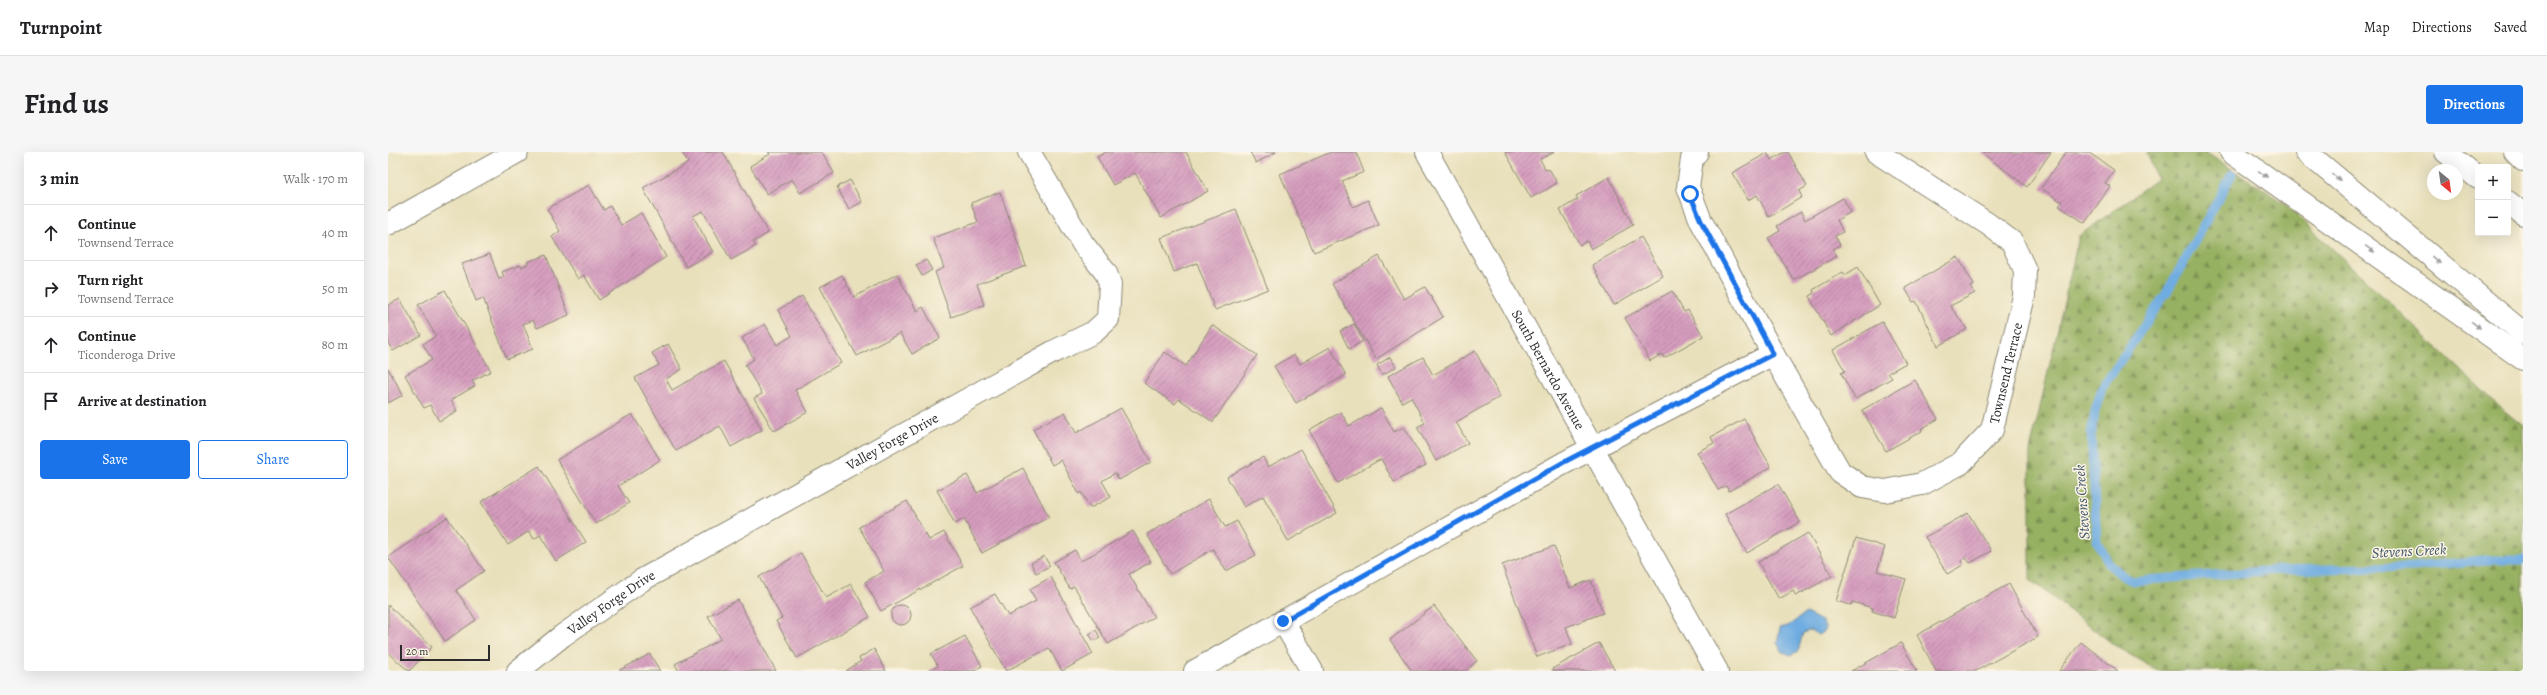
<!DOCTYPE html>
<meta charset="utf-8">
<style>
:root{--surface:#fff;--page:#f6f6f6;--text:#202124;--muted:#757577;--line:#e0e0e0;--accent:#1a73e8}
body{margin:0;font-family:Alegreya,serif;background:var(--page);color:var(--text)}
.controls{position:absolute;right:12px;top:12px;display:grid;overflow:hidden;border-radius:4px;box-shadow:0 4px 16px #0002}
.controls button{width:36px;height:36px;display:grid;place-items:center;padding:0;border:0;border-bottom:1px solid var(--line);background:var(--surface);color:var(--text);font:20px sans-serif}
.compass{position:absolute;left:2039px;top:12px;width:36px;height:36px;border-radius:50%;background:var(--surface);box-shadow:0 4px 16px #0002;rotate:151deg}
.scale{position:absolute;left:12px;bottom:10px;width:90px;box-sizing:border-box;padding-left:4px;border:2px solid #2b2b2b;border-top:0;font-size:11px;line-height:14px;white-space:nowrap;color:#2b2b2b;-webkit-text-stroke:3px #fcf5e5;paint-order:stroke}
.stop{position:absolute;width:12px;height:12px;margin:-9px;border:3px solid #1a73e8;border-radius:50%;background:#fff}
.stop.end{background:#1a73e8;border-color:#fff;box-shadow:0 1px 4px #0008}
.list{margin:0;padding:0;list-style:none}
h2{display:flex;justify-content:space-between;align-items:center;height:52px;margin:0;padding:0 16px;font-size:17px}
h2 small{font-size:13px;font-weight:400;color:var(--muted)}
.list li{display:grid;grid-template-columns:26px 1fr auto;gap:12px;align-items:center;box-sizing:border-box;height:56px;padding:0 16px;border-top:1px solid var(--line)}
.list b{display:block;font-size:15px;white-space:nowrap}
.list p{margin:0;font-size:13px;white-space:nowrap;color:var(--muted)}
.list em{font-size:13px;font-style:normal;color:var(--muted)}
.actions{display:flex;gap:8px;padding:12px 16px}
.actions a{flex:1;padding:9px 0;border:1px solid var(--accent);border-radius:4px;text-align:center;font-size:14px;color:var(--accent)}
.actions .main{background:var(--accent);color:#fff}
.icon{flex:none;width:22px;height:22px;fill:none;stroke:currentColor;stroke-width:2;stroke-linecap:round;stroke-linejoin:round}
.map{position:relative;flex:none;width:2135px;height:519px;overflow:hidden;border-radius:4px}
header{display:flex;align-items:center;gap:24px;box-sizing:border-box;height:56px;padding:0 20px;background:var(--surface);border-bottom:1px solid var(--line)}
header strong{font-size:19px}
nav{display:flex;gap:22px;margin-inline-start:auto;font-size:14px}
.intro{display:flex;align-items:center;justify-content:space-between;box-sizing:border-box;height:96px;padding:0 24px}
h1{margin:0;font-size:28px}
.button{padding:10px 18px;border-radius:4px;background:var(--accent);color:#fff;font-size:14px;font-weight:700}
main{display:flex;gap:24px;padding:0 24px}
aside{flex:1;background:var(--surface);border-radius:4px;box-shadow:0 4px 16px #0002}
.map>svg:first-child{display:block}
.forest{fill:url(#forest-firs);stroke:#616e46}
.water{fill:#6eace1;stroke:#4c6c86}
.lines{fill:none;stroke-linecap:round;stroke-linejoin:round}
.stream{stroke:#6eace1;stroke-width:9}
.building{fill:url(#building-hatch)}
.minor-casing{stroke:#8a8673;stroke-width:24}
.tertiary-casing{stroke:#8a8673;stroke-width:24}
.motorway-casing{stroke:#8a8673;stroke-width:24}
.minor{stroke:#fff;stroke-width:22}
.tertiary{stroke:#fff;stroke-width:22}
.motorway{stroke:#fff;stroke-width:22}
.oneway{fill:#a0a0a0}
.route{stroke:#1a73e8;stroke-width:5}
.labels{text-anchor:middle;stroke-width:3;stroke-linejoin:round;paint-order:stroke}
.street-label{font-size:14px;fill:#2b2b2b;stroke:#fcf5e5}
.water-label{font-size:15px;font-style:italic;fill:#42586b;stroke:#fcf5e5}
</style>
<header>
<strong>Turnpoint</strong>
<nav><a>Map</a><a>Directions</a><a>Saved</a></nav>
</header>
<div class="intro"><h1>Find us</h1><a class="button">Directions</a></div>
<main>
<aside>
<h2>3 min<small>Walk · 170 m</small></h2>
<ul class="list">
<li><svg class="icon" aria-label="ahead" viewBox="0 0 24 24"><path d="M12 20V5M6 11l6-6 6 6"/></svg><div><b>Continue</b><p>Townsend Terrace</p></div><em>40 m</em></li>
<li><svg class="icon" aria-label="right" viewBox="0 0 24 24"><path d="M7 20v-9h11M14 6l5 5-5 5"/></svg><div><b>Turn right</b><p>Townsend Terrace</p></div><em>50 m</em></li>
<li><svg class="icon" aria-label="ahead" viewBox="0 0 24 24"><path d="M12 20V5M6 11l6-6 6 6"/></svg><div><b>Continue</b><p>Ticonderoga Drive</p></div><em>80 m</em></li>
<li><svg class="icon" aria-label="arrive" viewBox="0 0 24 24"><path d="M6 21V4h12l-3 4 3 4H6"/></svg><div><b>Arrive at destination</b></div></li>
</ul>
<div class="actions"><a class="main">Save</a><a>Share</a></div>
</aside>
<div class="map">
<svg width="2135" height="519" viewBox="0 0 2135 519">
<defs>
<pattern id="forest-firs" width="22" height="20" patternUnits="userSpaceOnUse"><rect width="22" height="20" fill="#97b162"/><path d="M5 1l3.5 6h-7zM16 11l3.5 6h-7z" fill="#7b9051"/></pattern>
<pattern id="building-hatch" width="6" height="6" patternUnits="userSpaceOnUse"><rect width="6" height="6" fill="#d59cbe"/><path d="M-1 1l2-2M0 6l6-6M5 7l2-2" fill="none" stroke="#ad7f9b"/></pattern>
</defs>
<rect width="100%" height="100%" fill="#fcf5e5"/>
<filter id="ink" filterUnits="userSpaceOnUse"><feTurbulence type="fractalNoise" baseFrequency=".025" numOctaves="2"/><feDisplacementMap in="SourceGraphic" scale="8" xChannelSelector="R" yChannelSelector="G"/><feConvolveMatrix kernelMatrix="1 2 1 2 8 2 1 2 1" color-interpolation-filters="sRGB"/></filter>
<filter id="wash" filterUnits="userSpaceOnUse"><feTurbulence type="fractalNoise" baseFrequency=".012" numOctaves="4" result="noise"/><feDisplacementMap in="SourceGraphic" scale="16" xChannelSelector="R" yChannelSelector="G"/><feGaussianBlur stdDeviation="0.9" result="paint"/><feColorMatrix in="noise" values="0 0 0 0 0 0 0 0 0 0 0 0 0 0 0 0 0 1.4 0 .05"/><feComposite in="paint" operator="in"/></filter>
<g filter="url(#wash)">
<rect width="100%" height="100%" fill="#e8e0bb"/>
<polygon class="forest" points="1759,0 1817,0 1895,50 2113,256 2135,274 2135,519 1770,519 1729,495 1642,428 1642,299 1691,84 1769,27"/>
<polygon class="water" points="1418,461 1434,469 1438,478 1430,483 1423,478 1415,481 1410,499 1403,503 1395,500 1389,491 1392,476 1400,474"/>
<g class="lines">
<polyline class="stream" points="1844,22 1779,140 1714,236 1707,259 1703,282 1709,389 1721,412 1736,425 1745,429 1891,418 2026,415 2095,408 2135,408"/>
</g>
<g id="blocks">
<g class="building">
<polygon points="294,0 335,0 380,81 365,90 368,94 343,108 315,59 305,64 325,100 298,115 255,36 300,11"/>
<polygon points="380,0 434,0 446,21 412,41 404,27 379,42 362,14 382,2"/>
<polygon points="718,0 798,0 820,39 773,66 747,21 725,33 709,5"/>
<polygon points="862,0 888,0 868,11"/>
<polygon points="943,0 968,0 976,20 954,29 965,55 980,48 991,73 926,100 892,22"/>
<polygon points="1117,0 1167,0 1152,7 1157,17 1162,18 1169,31 1143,46"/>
<polygon points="1397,0 1400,0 1419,34 1411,39 1414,45 1381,65 1369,43 1360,48 1344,21 1379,1 1383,8"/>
<polygon points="1593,0 1663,0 1639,35"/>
<polygon points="1678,0 1700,0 1726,18 1717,31 1722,34 1697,71 1671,54 1674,50 1653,36"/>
<polygon points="1221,25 1245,73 1203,97 1199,89 1192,93 1172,58 1190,47 1188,44"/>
<polygon points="462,28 474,50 461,57 449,35"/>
<polygon points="201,33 216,58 222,54 233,73 253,61 278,105 211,148 196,123 190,127 164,85 172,79 159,57"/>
<polygon points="612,40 638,114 589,132 596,153 563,165 547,120 556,116 545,86 590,70 583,51"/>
<polygon points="1455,46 1463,60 1449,68 1455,80 1447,84 1452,93 1445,97 1449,104 1406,128 1380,86 1392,79 1389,74 1413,60 1417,68"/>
<polygon points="848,57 880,137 827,158 809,111 786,120 773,86"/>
<polygon points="1253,85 1275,124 1226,153 1204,113"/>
<polygon points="102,102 111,127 116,125 114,120 132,113 133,115 140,112 139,110 158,103 181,163 149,176 145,168 135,172 145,197 119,207 95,146 88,149 74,112"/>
<polygon points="991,104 1016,147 1037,135 1055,165 988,207 944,132"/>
<polygon points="1570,105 1586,133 1583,135 1587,141 1562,154 1579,177 1550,194 1528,149 1525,150 1517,136"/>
<polygon points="538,108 544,118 534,124 528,113"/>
<polygon points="1470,115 1492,153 1443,184 1421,144 1426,141 1425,138 1455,120 1457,123"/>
<polygon points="509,122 529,159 535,155 552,186 524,202 512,181 469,204 432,135 454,123 466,145"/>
<polygon points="57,138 103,219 84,229 87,234 63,248 69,259 51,269 42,253 36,256 17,223 44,208 35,192 48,184 30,153"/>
<polygon points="1284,139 1296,160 1300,158 1315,184 1276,206 1274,202 1262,209 1237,166"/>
<polygon points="414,144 453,211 407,238 420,260 386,279 366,246 374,242 357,213 366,207 354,186 377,172 389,193 404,184 390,158"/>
<polygon points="12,147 33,183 5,199 0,191 0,153"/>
<polygon points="1494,170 1518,211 1500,221 1504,226 1467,247 1453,221 1457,219 1445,198"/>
<polygon points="966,172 975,189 961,197 952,179"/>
<polygon points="824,173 869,203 825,270 791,247 787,252 756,231 777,200 798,214"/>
<polygon points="280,192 294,217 278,227 284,238 336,209 374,278 343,295 332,274 288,299 247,226 271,213 264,201"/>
<polygon points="942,195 958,223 908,251 886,214 906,203 912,212"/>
<polygon points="1087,199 1112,245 1068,270 1080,291 1048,309 1029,275 1037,271 1023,245 1014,250 1000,224 1035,205 1045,223"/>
<polygon points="1002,205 1008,215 994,223 989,213"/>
<polygon points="0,216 15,243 0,251"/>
<polygon points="1527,228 1550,267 1533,277 1534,279 1498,299 1474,258"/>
<polygon points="733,256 763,310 731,328 727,321 714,329 723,345 702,356 693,340 691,342 673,308 664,313 645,277 677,260 688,281"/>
<polygon points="993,256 1006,280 1016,275 1038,313 1006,330 993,307 950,331 921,278 953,260 961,274"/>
<polygon points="244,262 272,308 230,334 241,351 208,372 169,308"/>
<polygon points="1356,267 1383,315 1341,339 1338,334 1330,338 1309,300 1326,291 1323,285"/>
<polygon points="913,297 949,361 900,389 875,344 856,355 839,325 875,305 880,315"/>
<polygon points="151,314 198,390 168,409 152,383 146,387 141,379 120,393 93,350"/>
<polygon points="635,316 661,365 594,401 576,367 567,372 549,338 579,323 589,341"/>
<polygon points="1390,332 1412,370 1359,401 1337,362"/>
<polygon points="821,347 837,375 849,369 868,403 838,419 825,397 782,422 759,382"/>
<polygon points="519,349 541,388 556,380 575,414 493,459 477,430 496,419 471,375"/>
<polygon points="1580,361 1603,399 1582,411 1578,406 1573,409 1575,413 1559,422 1537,385"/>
<polygon points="59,365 96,419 68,438 88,468 57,489 0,405"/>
<polygon points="745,379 763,410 741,422 766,465 720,492 686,434 682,437 666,410 687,398 693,409"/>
<polygon points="1420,381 1444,424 1408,444 1405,439 1391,447 1370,410"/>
<polygon points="1468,386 1497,395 1489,419 1518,427 1506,466 1484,459 1485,456 1464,450 1463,453 1448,449"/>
<polygon points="1166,394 1182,436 1203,428 1215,461 1178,475 1184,492 1149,505 1114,413"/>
<polygon points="413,401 438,446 463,432 482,465 409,506 388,469 394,466 371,425"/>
<polygon points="656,404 662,414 648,421 643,411"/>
<polygon points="663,425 705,502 674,519 661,496 618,519 582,455 607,442 620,464 648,449 642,437"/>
<polygon points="1621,432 1650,485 1588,519 1548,519 1529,483"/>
<polygon points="350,448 388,519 291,519 287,512 333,487 320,464"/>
<polygon points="0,453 44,495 21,519 0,501"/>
<circle cx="513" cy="463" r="10"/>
<polygon points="1046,454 1089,509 1077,519 1024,519 1002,488"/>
<polygon points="708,478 712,486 706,489 701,482"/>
<polygon points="577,484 594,514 585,519 540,519 550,514 543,502"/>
<polygon points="1693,490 1730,519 1671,519"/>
<polygon points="1211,491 1227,519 1165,519 1164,517"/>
<polygon points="1513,491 1529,519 1463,519 1467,517"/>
<polygon points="486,497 498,519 458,519 473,509 471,506"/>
<polygon points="262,502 272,519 230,519"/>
</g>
</g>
</g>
<g filter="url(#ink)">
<use href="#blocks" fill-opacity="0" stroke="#8a8673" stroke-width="1"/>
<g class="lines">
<g class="minor-casing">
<g id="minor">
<path id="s1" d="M 1309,0 L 1304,7 L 1300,35 L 1313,69 L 1385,202 L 1452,320 L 1474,335 L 1497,339 L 1534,332 L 1573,311 L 1604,278 L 1636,144 L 1637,118 L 1624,90 L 1600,72 L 1488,0"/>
<polyline points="0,72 129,0"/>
<polyline points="895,469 924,519"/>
<path id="s2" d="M 130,519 L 174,484 L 254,428 L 665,200 L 706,180 L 720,167 L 722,132 L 718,121 L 695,92 L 641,0"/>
<polyline points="807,519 1176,311 1385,202"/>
</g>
</g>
<g class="tertiary-casing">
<g id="tertiary">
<path id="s3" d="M 1039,0 L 1329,519"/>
</g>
</g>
<g class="motorway-casing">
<g id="motorway">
<polyline points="1843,0 2135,207"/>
<polyline points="1918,0 2135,181"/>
<polyline points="2058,0 2090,26"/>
<polyline points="2127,0 2135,8"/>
<polyline points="2120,50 2135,62"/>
</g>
</g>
<use href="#minor" class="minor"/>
<use href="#tertiary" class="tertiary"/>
<use href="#motorway" class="motorway"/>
</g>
<defs><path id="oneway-solid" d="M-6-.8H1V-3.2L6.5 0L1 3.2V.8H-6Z"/></defs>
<g class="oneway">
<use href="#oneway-solid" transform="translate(1875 22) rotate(35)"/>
<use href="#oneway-solid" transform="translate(1948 25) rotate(40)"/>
<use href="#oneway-solid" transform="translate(1982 97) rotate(35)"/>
<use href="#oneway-solid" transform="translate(2048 108) rotate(40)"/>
<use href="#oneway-solid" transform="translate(2088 173) rotate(36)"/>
</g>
</g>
<g class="lines" filter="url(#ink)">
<polyline class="route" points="895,469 1176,310 1385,202 1313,69 1302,42"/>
</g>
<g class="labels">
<g class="street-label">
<text dy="5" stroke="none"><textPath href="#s3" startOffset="249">South Bernardo Avenue</textPath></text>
<text dy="5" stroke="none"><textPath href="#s1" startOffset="596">Townsend Terrace</textPath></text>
<text dy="5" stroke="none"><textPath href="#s2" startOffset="440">Valley Forge Drive</textPath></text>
<text dy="5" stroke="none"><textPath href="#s2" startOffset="116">Valley Forge Drive</textPath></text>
</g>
<g class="water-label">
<text transform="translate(1694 350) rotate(-94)" y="5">Stevens Creek</text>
<text transform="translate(2021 399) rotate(-3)" y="5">Stevens Creek</text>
</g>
</g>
</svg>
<div class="controls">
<button>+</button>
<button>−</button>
</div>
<svg class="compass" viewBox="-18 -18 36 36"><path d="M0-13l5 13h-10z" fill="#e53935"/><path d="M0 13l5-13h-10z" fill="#757577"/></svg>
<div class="scale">20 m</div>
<div class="stop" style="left:1302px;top:42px"></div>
<div class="stop end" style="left:895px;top:469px"></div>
</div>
</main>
